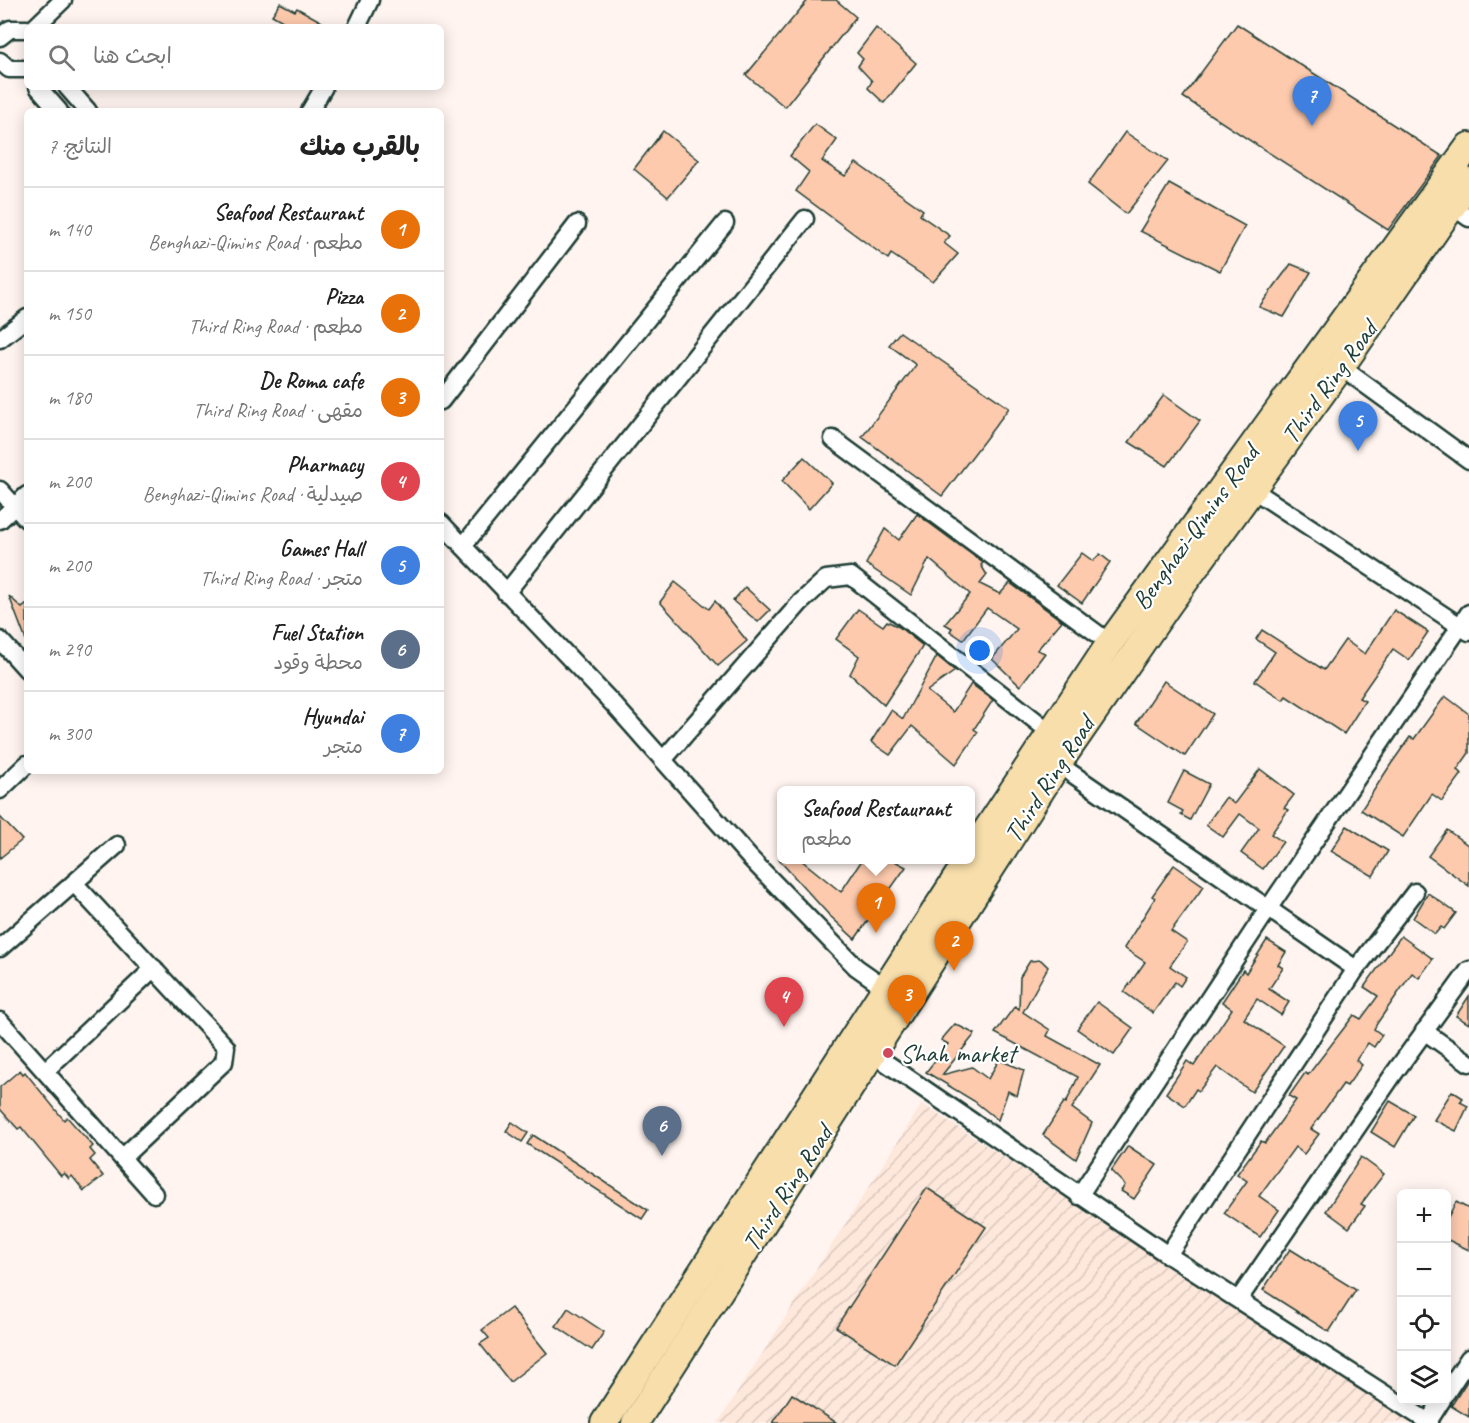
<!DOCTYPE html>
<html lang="ar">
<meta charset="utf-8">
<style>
:root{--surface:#fff;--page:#f6f6f6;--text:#222;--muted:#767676;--line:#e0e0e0;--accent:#0f766e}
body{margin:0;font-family:Caveat,"Playpen Sans Arabic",sans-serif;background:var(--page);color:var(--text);direction:rtl}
.controls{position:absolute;right:18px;bottom:18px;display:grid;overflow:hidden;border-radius:9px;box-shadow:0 3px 15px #0003}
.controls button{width:54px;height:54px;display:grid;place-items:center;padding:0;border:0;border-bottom:2px solid var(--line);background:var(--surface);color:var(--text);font:30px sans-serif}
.you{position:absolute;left:980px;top:651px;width:21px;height:21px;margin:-15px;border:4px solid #fff;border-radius:50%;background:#1a73e8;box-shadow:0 0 0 9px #1a73e833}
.badge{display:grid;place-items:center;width:39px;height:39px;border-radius:50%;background:var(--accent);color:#fff;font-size:20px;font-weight:700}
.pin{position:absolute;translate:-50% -50px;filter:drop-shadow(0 2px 3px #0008)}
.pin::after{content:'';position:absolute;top:32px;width:21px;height:18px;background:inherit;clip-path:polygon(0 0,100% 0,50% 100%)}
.popup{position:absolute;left:777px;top:786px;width:198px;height:78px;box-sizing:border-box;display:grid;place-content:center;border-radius:9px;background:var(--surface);filter:drop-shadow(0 2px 4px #0005);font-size:20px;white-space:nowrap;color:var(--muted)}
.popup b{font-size:22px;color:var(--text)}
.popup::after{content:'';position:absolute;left:50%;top:100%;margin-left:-12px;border:12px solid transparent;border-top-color:var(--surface)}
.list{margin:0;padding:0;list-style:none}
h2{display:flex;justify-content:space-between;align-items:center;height:78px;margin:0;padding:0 24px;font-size:26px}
h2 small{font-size:20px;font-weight:400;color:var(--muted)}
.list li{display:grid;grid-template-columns:39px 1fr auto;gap:18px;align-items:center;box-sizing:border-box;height:84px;padding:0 24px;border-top:2px solid var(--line)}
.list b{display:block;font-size:22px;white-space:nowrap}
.list p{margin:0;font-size:20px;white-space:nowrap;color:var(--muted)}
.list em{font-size:20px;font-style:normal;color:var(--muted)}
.icon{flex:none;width:33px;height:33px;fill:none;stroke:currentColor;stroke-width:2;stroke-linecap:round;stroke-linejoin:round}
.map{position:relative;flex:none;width:1469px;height:1423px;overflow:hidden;direction:ltr}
.search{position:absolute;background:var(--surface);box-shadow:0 3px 15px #0003;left:24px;top:24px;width:420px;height:66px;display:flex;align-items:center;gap:15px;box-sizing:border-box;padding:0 21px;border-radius:9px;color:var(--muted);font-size:22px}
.panel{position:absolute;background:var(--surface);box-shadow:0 3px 15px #0003;left:24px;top:108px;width:420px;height:666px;border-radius:9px;direction:rtl}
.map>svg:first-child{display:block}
.industrial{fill:url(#industrial-furrows)}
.building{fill:#fdcaad;stroke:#1f3d34;stroke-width:1.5}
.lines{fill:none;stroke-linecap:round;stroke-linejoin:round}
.minor-casing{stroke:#1f3d34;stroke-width:21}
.primary-casing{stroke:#1f3d34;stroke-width:30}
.minor{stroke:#fff;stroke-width:16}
.primary{stroke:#f8deab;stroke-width:26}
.poi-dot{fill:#d1495b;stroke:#fff;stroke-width:2}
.labels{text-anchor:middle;stroke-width:4.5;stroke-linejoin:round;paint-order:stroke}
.street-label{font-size:26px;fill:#1f3d34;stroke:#fff}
.poi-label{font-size:26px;fill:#1f3d34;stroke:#fff;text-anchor:start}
</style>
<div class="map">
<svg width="1469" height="1423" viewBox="0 0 1469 1423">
<defs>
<pattern id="industrial-furrows" width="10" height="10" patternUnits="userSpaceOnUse" patternTransform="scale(1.5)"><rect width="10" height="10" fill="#fee7db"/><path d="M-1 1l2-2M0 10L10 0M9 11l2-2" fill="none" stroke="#d9c7bd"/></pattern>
</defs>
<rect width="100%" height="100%" fill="#fff4ef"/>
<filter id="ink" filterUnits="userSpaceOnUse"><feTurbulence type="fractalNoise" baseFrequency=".0167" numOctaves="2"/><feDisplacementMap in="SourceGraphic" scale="12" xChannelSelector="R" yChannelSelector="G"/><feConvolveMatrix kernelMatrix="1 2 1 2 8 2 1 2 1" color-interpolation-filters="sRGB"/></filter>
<g filter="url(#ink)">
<polygon class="industrial" points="922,1104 1416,1423 718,1423"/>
<g class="building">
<polygon points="808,0 836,0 856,17 785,107 746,75"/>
<polygon points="280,3 295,11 297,8 331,27 293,27 272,15"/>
<polygon points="1237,24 1442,156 1388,230 1183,97"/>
<polygon points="876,28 916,63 884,103 868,88 872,81 858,66 863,59 857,53"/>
<polygon points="815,124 837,140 822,161 845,176 856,163 923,210 920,215 950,236 944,243 958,254 933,282 891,254 888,259 796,191 809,172 790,156"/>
<polygon points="663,131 699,160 668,197 634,169"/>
<polygon points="1125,132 1168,161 1126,214 1088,184"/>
<polygon points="1169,184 1245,226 1220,271 1140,231"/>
<polygon points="1291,264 1311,272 1284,317 1259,307"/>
<polygon points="900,332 1009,408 942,496 862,437 916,365 889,345"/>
<polygon points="1164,395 1200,421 1167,466 1129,442"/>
<polygon points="804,457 832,483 809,509 782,481"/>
<polygon points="917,514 983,563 981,565 987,575 980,584 1000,594 1010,583 1062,621 1037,650 1045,653 1020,686 992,659 1017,629 987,608 963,640 950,631 952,628 945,624 970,594 929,559 911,595 866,564 885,529 899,540"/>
<polygon points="1082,553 1093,561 1100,554 1110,562 1082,603 1057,585"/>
<polygon points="675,582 709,609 715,601 747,641 718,666 660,602"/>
<polygon points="745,587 770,610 758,622 733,601"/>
<polygon points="9,596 22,608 27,604 27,643"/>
<polygon points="858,609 883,626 887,621 899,627 923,646 884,705 850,674 859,656 836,639"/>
<polygon points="1394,610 1428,632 1409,660 1393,649 1359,698 1365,701 1344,734 1286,696 1283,700 1255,681 1275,652 1256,639 1262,630 1324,670 1345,640 1365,654"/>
<polygon points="937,656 955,671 927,691 953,712 971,684 993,700 974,729 978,732 956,764 912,726 890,755 871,742 891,710 903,719"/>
<polygon points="1164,681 1213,714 1185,756 1136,723"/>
<polygon points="1445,696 1469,714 1469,753 1457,770 1462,774 1442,801 1432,794 1403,837 1361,810 1391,764 1410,737 1414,739"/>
<polygon points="1260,769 1294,795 1284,808 1288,810 1271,834 1283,842 1263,869 1241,853 1259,828 1240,814 1223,837 1206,825 1226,797 1234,804"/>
<polygon points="1184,771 1209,784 1190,820 1181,815 1183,811 1168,803"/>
<polygon points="0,817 22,840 0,858"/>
<polygon points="1347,826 1388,851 1373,876 1331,851"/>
<polygon points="1447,830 1469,846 1469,886 1428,856"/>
<polygon points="779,860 801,860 841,892 862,860 893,860 906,867 855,939 829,915"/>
<polygon points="1174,865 1204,886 1171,931 1187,942 1170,966 1186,977 1180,986 1175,982 1153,1013 1124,992 1145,962 1124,948 1155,898 1152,896"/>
<polygon points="1428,893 1456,913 1444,929 1441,927 1435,934 1413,918"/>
<polygon points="1401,936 1433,959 1419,978 1412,973 1378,1022 1374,1029 1382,1035 1374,1047 1368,1043 1356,1060 1362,1065 1347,1086 1343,1084 1311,1129 1319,1134 1304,1154 1295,1147 1259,1196 1279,1210 1260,1237 1224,1213 1247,1181 1237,1174 1261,1141 1265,1143 1296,1100 1289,1096 1305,1073 1308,1075 1354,1015 1361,1019 1378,996 1364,987"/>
<polygon points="1267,940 1286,952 1278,965 1283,968 1269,989 1289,1002 1281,1015 1257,999 1244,1019 1284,1046 1252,1092 1217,1067 1199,1091 1196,1089 1185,1106 1166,1093 1187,1061 1194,1066 1232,1009 1222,1002 1243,970 1246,973"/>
<polygon points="1041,960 1048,967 1023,1012 1050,1030 1047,1036 1100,1065 1072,1108 1092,1123 1076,1159 1043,1135 1064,1102 1066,1103 1078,1077 995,1033 1015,1006 1019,1009 1020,977 1030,961"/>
<polygon points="1469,996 1469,1024 1456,1016"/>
<polygon points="1097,1002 1133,1028 1114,1055 1077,1029"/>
<polygon points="955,1024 975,1034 942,1075 972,1067 988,1079 999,1060 1024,1070 1017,1096 1008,1091 998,1120 974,1101 926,1072 948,1044 941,1040"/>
<polygon points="20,1070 23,1074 25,1072 64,1120 67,1117 93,1146 90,1149 95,1155 90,1160 103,1176 84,1191 72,1176 69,1179 64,1173 61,1176 21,1127 18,1129 0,1109 0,1087"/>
<polygon points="1452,1091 1463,1098 1460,1102 1468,1106 1456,1131 1434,1120"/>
<polygon points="1390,1101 1414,1115 1395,1147 1371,1132"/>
<polygon points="512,1122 528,1133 522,1142 506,1131"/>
<polygon points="533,1135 648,1210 642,1219 527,1144"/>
<polygon points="1128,1146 1157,1165 1134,1199 1121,1191 1125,1185 1111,1171"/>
<polygon points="1361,1157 1384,1174 1361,1204 1365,1206 1349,1228 1326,1211"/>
<polygon points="927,1188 986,1227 895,1365 836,1327"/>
<polygon points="1456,1202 1469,1209 1469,1250 1446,1239 1446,1221"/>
<polygon points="1290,1249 1356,1290 1329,1332 1263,1290"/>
<polygon points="511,1308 547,1353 510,1382 480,1344 489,1338 482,1330"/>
<polygon points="568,1308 604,1332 592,1350 556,1326"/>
<polygon points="1469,1378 1469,1417 1451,1406"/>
<polygon points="792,1394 837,1423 773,1423"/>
</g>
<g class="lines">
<g class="minor-casing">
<g id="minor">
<polyline points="35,27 63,0"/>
<polyline points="357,27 370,0"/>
<polyline points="0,37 10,29 27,29"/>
<polyline points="0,61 9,69 27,69"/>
<polyline points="38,87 59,111"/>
<polyline points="67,87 88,111"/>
<polyline points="310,111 324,87"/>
<polyline points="1452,206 1469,218"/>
<polyline points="0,339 27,318"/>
<polyline points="1341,367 1469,460"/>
<polyline points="441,401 577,224"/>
<polyline points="833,439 1110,643"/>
<polyline points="1252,489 1469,632"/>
<polyline points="0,490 27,520"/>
<polyline points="0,520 27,495"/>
<polyline points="441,523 615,706 750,858 856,967 893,993"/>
<polyline points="463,546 725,223"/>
<polyline points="506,593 805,219"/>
<polyline points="0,640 27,670"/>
<polyline points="663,760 800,603 826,579 851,576 1050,732"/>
<polyline points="1058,764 1356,969 1168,1255"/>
<polyline points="0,790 27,764"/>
<polyline points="74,883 226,1047 224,1062 122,1158"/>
<polyline points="0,948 117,845"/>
<polyline points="1356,969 1415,892"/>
<polyline points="0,1021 154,1194"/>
<polyline points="1424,1031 1469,1063"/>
<polyline points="873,1054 1168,1255 1430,1423"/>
<polyline points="45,1071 154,968"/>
<polyline points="1079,1196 1268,909 1469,613"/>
<polyline points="1239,1299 1395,1072 1469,970"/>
<polyline points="1446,1393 1469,1358"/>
<polyline points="1428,1422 1442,1400"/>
</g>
</g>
<g class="primary-casing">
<g id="primary">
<polyline points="970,855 1110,643 1469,146"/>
<polyline points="604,1423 968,860"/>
<polyline points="635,1423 1058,764 1168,605 1341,367 1469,182"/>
</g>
</g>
<use href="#minor" class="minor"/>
<use href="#primary" class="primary"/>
</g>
</g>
<circle class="poi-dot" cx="888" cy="1053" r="6"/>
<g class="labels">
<g class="street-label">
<text transform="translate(1329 382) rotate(-54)" y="9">Third Ring Road</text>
<text transform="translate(1195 527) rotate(-54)" y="9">Benghazi-Qimins Road</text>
<text transform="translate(1049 779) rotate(-57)" y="9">Third Ring Road</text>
<text transform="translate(787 1188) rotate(-57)" y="9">Third Ring Road</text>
</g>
<g class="poi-label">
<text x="900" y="1062">Shah market</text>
</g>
</g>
</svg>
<div class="controls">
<button>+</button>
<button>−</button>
<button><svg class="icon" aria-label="locate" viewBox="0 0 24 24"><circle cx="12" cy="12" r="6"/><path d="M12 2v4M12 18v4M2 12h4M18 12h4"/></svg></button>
<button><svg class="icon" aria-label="layers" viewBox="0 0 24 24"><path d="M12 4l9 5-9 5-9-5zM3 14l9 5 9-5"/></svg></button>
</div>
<div class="you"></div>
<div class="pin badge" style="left:876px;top:933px;background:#e8710a">1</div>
<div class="popup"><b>Seafood Restaurant</b>مطعم</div>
<div class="pin badge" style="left:954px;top:971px;background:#e8710a">2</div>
<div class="pin badge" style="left:907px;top:1025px;background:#e8710a">3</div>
<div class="pin badge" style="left:784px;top:1027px;background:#e0444e">4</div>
<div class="pin badge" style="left:1358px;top:451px;background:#3f7fe0">5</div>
<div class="pin badge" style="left:662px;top:1156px;background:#5c6f8a">6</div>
<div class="pin badge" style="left:1312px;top:126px;background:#3f7fe0">7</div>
<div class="search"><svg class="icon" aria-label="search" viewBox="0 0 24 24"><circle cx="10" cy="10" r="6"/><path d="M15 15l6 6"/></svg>ابحث هنا</div>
<section class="panel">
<h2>بالقرب منك<small>النتائج: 7</small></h2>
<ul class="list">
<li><span class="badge" style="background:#e8710a">1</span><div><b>Seafood Restaurant</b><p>مطعم · Benghazi-Qimins Road</p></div><em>140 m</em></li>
<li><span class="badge" style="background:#e8710a">2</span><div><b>Pizza</b><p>مطعم · Third Ring Road</p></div><em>150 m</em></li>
<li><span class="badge" style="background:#e8710a">3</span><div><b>De Roma cafe</b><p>مقهى · Third Ring Road</p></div><em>180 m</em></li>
<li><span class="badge" style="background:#e0444e">4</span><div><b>Pharmacy</b><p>صيدلية · Benghazi-Qimins Road</p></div><em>200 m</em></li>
<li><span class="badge" style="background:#3f7fe0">5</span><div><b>Games Hall</b><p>متجر · Third Ring Road</p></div><em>200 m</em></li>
<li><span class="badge" style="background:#5c6f8a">6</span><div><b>Fuel Station</b><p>محطة وقود</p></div><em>290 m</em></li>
<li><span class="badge" style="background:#3f7fe0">7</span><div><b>Hyundai</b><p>متجر</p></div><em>300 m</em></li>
</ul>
</section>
</div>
